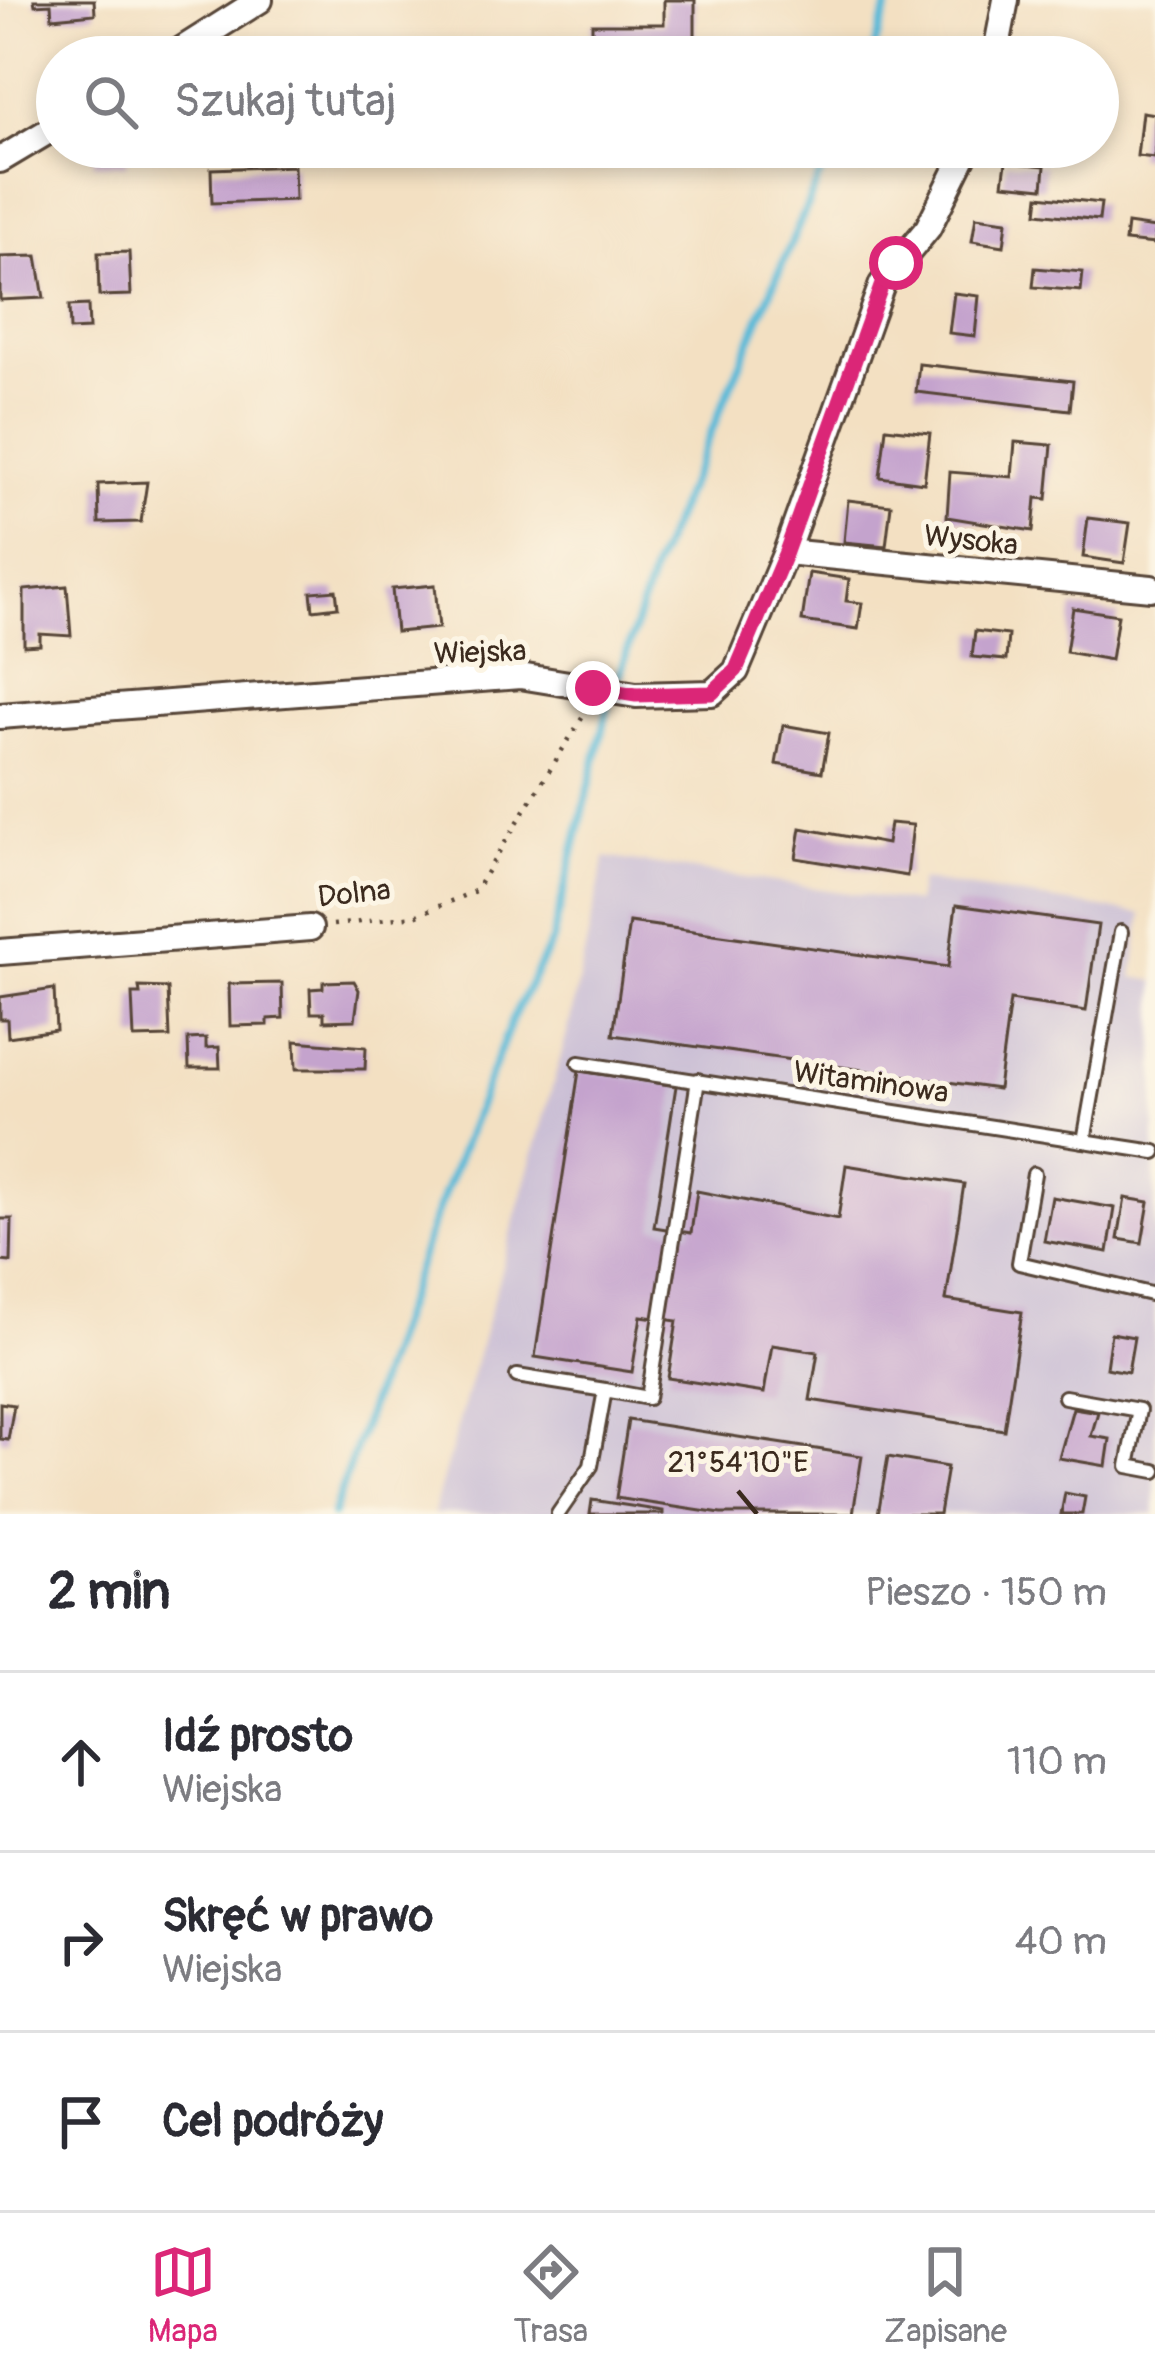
<!DOCTYPE html>
<html lang="pl">
<meta charset="utf-8">
<style>
:root{--surface:#fff;--page:#f7f7f7;--text:#2b2b33;--muted:#7c7c81;--line:#e1e1e2;--accent:#db2777}
body{margin:0;font-family:Pangolin,sans-serif;background:var(--page);color:var(--text)}
.stop{position:absolute;width:36px;height:36px;margin:-27px;border:9px solid #db2777;border-radius:50%;background:#fff}
.stop.end{background:#db2777;border-color:#fff;box-shadow:0 3px 12px #0008}
.list{margin:0;padding:0;list-style:none}
h2{display:flex;justify-content:space-between;align-items:center;height:156px;margin:0;padding:0 48px;font-size:51px}
h2 small{font-size:39px;font-weight:400;color:var(--muted)}
.list li{display:grid;grid-template-columns:78px 1fr auto;gap:36px;align-items:center;box-sizing:border-box;height:180px;padding:0 48px;border-top:3px solid var(--line)}
.list b{display:block;font-size:45px;white-space:nowrap}
.list p{margin:0;font-size:39px;white-space:nowrap;color:var(--muted)}
.list em{font-size:39px;font-style:normal;color:var(--muted)}
.icon{flex:none;width:66px;height:66px;fill:none;stroke:currentColor;stroke-width:2;stroke-linecap:round;stroke-linejoin:round}
.map{position:relative;flex:none;width:1155px;height:1514px;overflow:hidden}
.search{position:absolute;background:var(--surface);box-shadow:0 6px 18px #0003;left:36px;right:36px;top:36px;height:132px;display:flex;align-items:center;gap:30px;box-sizing:border-box;padding:0 42px;border-radius:66px;color:var(--muted);font-size:45px}
.sheet{height:696px;background:var(--surface)}
nav{display:flex;justify-content:space-around;align-items:center;box-sizing:border-box;height:168px;border-top:3px solid var(--line);background:var(--surface);font-size:33px;color:var(--muted)}
nav a{display:grid;justify-items:center;gap:6px}
nav .on{color:var(--accent)}
.map>svg:first-child{display:block}
.industrial{fill:#cbbfd5}
.lines{fill:none;stroke-linecap:round;stroke-linejoin:round}
.stream{stroke:#59bad8;stroke-width:8}
.building{fill:#c4a3cd}
.service-casing{stroke:#574537;stroke-width:18}
.minor-casing{stroke:#574537;stroke-width:30}
.path{stroke:#574537;stroke-width:4.5;stroke-dasharray:3 9;stroke-linecap:butt}
.service{stroke:#fff;stroke-width:12}
.minor{stroke:#fff;stroke-width:24}
.route{stroke:#db2777;stroke-width:15}
.ticks{fill:none;stroke:#3b2a1e;stroke-width:4.5}
.labels{text-anchor:middle;stroke-width:10;stroke-linejoin:round;paint-order:stroke}
.street-label{font-size:30px;fill:#3b2a1e;stroke:#fcf5e5}
.ticks-label{font-size:30px;text-anchor:middle;fill:#3b2a1e;stroke:#fcf5e5;stroke-width:10;stroke-linejoin:round;paint-order:stroke}
</style>
<div class="map">
<svg width="1155" height="1514" viewBox="0 0 1155 1514">
<rect width="100%" height="100%" fill="#fcf5e5"/>
<filter id="ink" filterUnits="userSpaceOnUse"><feTurbulence type="fractalNoise" baseFrequency=".00833" numOctaves="2"/><feDisplacementMap in="SourceGraphic" scale="24" xChannelSelector="R" yChannelSelector="G"/><feConvolveMatrix kernelMatrix="1 2 1 2 8 2 1 2 1" color-interpolation-filters="sRGB"/></filter>
<filter id="wash" filterUnits="userSpaceOnUse"><feTurbulence type="fractalNoise" baseFrequency=".004" numOctaves="4" result="noise"/><feDisplacementMap in="SourceGraphic" scale="48" xChannelSelector="R" yChannelSelector="G"/><feGaussianBlur stdDeviation="2.7" result="paint"/><feColorMatrix in="noise" values="0 0 0 0 0 0 0 0 0 0 0 0 0 0 0 0 0 1.4 0 .05"/><feComposite in="paint" operator="in"/></filter>
<g filter="url(#wash)">
<rect width="100%" height="100%" fill="#f3e0c2"/>
<polygon class="industrial" points="605,857 916,903 920,880 1142,914 1133,977 1155,981 1155,1514 433,1514 568,1030"/>
<g class="lines">
<g class="stream">
<polyline points="871,57 890,0"/>
<polyline points="620,674 654,567 832,147"/>
<polyline points="333,1514 432,1225 513,1017 552,941 608,708"/>
</g>
</g>
<g id="blocks">
<g class="building">
<polygon points="34,0 94,0 95,14 52,18 51,4 35,5"/>
<polygon points="664,0 695,0 695,57 592,57 592,24 664,24"/>
<polygon points="1142,112 1155,114 1155,158 1137,156"/>
<polygon points="94,147 127,147 127,165 94,164"/>
<polygon points="1006,162 1045,166 1043,188 1003,184"/>
<polygon points="294,166 295,200 212,203 211,169"/>
<polygon points="1039,196 1101,203 1099,220 1037,213"/>
<polygon points="976,217 1007,221 1004,246 972,241"/>
<polygon points="1127,224 1155,228 1155,244 1125,241"/>
<polygon points="129,252 131,295 99,296 98,253"/>
<polygon points="37,256 44,298 0,300 0,257"/>
<polygon points="1035,268 1083,272 1081,291 1033,287"/>
<polygon points="954,293 979,296 975,336 949,333"/>
<polygon points="88,305 89,329 70,330 69,306"/>
<polygon points="919,364 1073,381 1070,410 916,392"/>
<polygon points="886,428 930,433 924,483 880,477"/>
<polygon points="1015,442 1052,445 1047,499 1036,498 1033,531 947,517 950,472 1012,477"/>
<polygon points="147,482 141,522 99,523 98,484"/>
<polygon points="848,500 891,505 886,546 844,542"/>
<polygon points="1088,518 1130,523 1124,563 1083,557"/>
<polygon points="809,573 849,579 846,601 862,603 858,629 802,621"/>
<polygon points="435,585 439,628 396,632 392,589"/>
<polygon points="67,586 71,636 40,634 40,645 24,646 24,590"/>
<polygon points="336,590 338,607 313,610 311,592"/>
<polygon points="1073,608 1118,615 1111,660 1066,652"/>
<polygon points="975,631 1008,635 1006,660 972,657"/>
<polygon points="783,725 829,733 822,772 776,764"/>
<polygon points="890,823 913,825 907,876 796,858 801,828 887,844"/>
<polygon points="956,905 1098,925 1086,1011 1010,1000 998,1089 613,1035 629,922 948,967"/>
<polygon points="354,981 359,990 355,1020 324,1021 324,1013 311,1013 310,989 323,988 323,982"/>
<polygon points="282,983 283,1018 268,1019 268,1025 230,1026 229,984"/>
<polygon points="139,987 168,988 170,1037 134,1038 132,994 140,994"/>
<polygon points="54,989 56,1030 8,1037 7,1019 0,1019 0,997"/>
<polygon points="206,1038 206,1048 219,1047 220,1068 189,1068 188,1039"/>
<polygon points="295,1041 366,1047 365,1069 296,1069"/>
<polygon points="579,1071 676,1086 654,1227 691,1233 697,1191 838,1219 846,1165 964,1184 946,1300 1022,1312 1004,1430 810,1400 818,1352 772,1345 764,1393 668,1378 677,1321 641,1316 632,1372 535,1357"/>
<polygon points="1052,1197 1115,1208 1108,1252 1044,1241"/>
<polygon points="1125,1198 1149,1202 1142,1243 1118,1239"/>
<polygon points="0,1219 12,1219 11,1262 0,1261"/>
<polygon points="1111,1333 1134,1337 1128,1372 1106,1368"/>
<polygon points="0,1403 14,1405 8,1440 0,1439"/>
<polygon points="1073,1408 1098,1412 1091,1436 1110,1439 1106,1466 1059,1458"/>
<polygon points="628,1420 862,1456 853,1514 721,1514 616,1498"/>
<polygon points="888,1457 947,1467 939,1514 878,1514"/>
<polygon points="1065,1493 1085,1497 1082,1514 1061,1514"/>
<polygon points="592,1500 663,1511 663,1514 590,1514"/>
</g>
</g>
</g>
<g filter="url(#ink)">
<use href="#blocks" fill-opacity="0" stroke="#574537" stroke-width="3"/>
<g class="lines">
<g class="service-casing">
<g id="service">
<polyline points="579,1063 1155,1152"/>
<polyline points="1084,1141 1121,932"/>
<polyline points="1034,1174 1019,1263 1155,1295"/>
<polyline points="517,1376 605,1390 591,1466 558,1514"/>
<polyline points="605,1390 648,1398 698,1080"/>
<polyline points="1065,1397 1139,1410 1128,1466 1155,1471"/>
</g>
</g>
<g class="minor-casing">
<g id="minor">
<polyline points="170,57 260,0"/>
<polyline points="995,57 1006,0"/>
<polyline points="0,160 57,126"/>
<polyline points="786,552 1151,588"/>
<polyline points="0,716 520,676 636,695 712,693 736,671 786,552 882,284 928,228 968,147"/>
<polyline points="0,952 310,928"/>
</g>
</g>
<polyline class="path" points="333,925 415,916 475,891 587,710"/>
<use href="#service" class="service"/>
<use href="#minor" class="minor"/>
</g>
</g>
<g class="lines" filter="url(#ink)">
<polyline class="route" points="593,688 636,695 712,693 736,670 786,552 882,284 896,263"/>
</g>
<path class="ticks" d="M 738,1491 L 757,1514"/>
<g class="labels">
<g class="street-label">
<text transform="translate(971 540) rotate(6)" y="10">Wysoka</text>
<text transform="translate(480 652) rotate(-2)" y="10">Wiejska</text>
<text transform="translate(354 893) rotate(-6)" y="10">Dolna</text>
<text transform="translate(871 1082) rotate(8)" y="10">Witaminowa</text>
</g>
</g>
<g class="ticks-label">
<text x="738" y="1472">21°54'10"E</text>
</g>
</svg>
<div class="stop" style="left:896px;top:263px"></div>
<div class="stop end" style="left:593px;top:688px"></div>
<div class="search"><svg class="icon" aria-label="search" viewBox="0 0 24 24"><circle cx="10" cy="10" r="6"/><path d="M15 15l6 6"/></svg>Szukaj tutaj</div>
</div>
<section class="sheet">
<h2>2 min<small>Pieszo · 150 m</small></h2>
<ul class="list">
<li><svg class="icon" aria-label="ahead" viewBox="0 0 24 24"><path d="M12 20V5M6 11l6-6 6 6"/></svg><div><b>Idź prosto</b><p>Wiejska</p></div><em>110 m</em></li>
<li><svg class="icon" aria-label="right" viewBox="0 0 24 24"><path d="M7 20v-9h11M14 6l5 5-5 5"/></svg><div><b>Skręć w prawo</b><p>Wiejska</p></div><em>40 m</em></li>
<li><svg class="icon" aria-label="arrive" viewBox="0 0 24 24"><path d="M6 21V4h12l-3 4 3 4H6"/></svg><div><b>Cel podróży</b></div></li>
</ul>
</section>
<nav>
<a class="on"><svg class="icon" aria-label="map" viewBox="0 0 24 24"><path d="M3 6l6-2 6 2 6-2v14l-6 2-6-2-6 2zM9 4v14M15 6v14"/></svg>Mapa</a>
<a><svg class="icon" aria-label="directions" viewBox="0 0 24 24"><path d="M12 3l9 9-9 9-9-9zM9 14v-3h6M13 9l2 2-2 2"/></svg>Trasa</a>
<a><svg class="icon" aria-label="saved" viewBox="0 0 24 24"><path d="M7 4h10v16l-5-4-5 4z"/></svg>Zapisane</a>
</nav>
